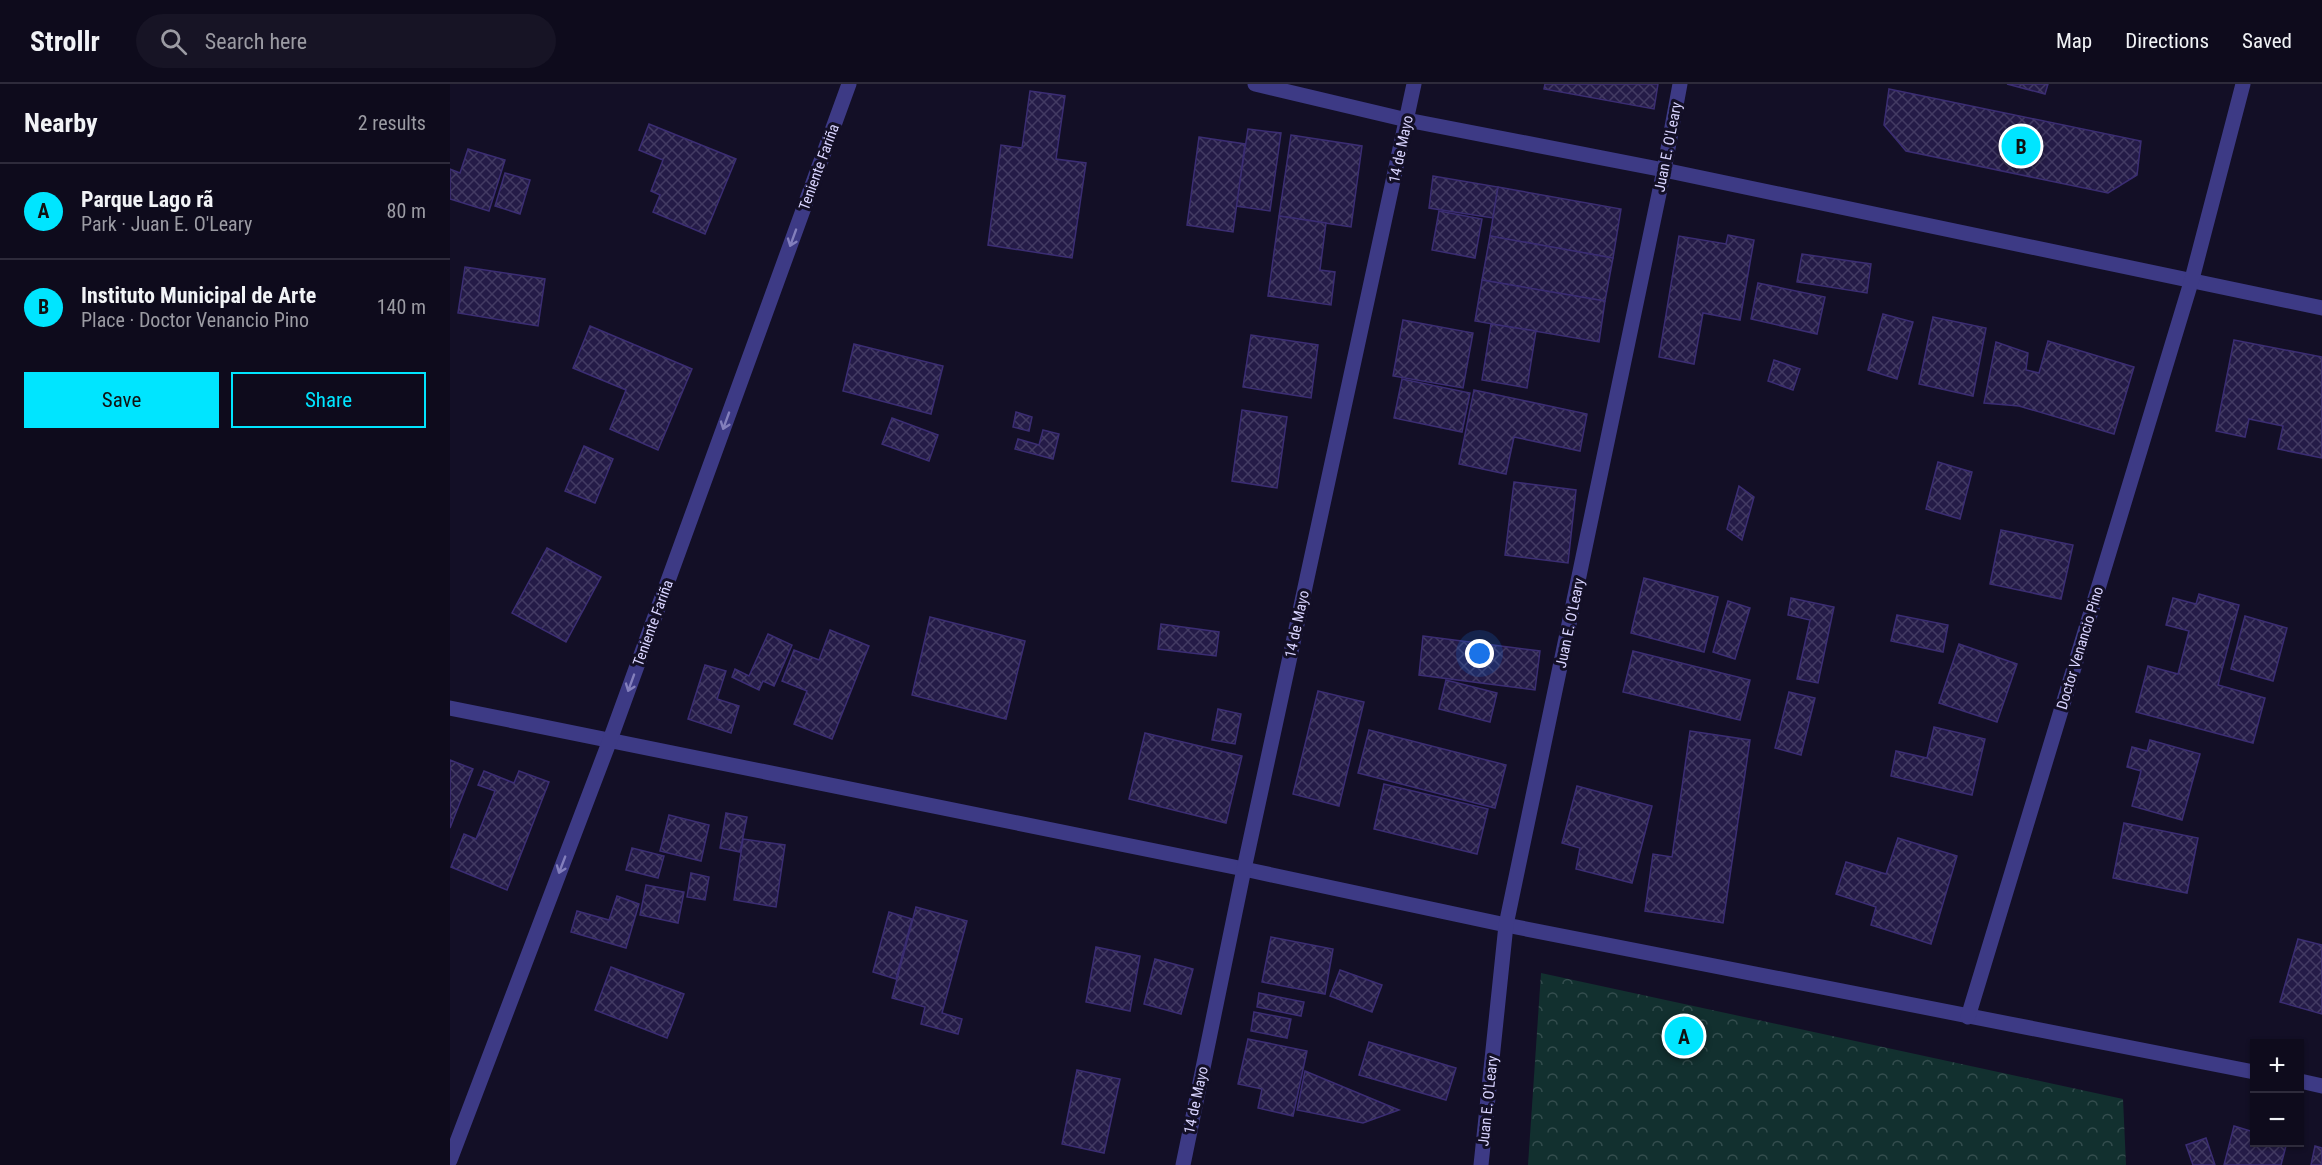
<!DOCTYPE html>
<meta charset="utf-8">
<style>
:root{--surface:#0e0b1c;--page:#171425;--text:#f1f3f6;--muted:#9b9ba3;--line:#2e2b3b;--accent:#00e5ff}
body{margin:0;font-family:"Roboto Condensed",sans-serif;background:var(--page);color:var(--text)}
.controls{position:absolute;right:18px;bottom:18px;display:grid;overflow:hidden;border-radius:0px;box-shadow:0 2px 4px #0004}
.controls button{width:54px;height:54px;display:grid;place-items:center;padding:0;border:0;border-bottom:2px solid var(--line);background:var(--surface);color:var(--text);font:30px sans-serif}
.you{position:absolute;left:1030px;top:570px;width:21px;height:21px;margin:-15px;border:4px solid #fff;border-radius:50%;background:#1a73e8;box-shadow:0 0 0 9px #1a73e833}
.badge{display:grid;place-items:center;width:39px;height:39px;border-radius:50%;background:var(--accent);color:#111;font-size:20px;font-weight:700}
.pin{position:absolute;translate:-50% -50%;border:3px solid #fff;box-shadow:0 2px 6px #0006}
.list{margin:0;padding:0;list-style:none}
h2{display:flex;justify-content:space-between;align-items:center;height:78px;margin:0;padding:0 24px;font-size:26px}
h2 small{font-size:20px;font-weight:400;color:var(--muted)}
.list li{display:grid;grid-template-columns:39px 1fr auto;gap:18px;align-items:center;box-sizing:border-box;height:96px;padding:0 24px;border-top:2px solid var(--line)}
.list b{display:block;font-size:22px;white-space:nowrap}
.list p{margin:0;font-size:20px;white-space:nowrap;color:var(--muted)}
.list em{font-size:20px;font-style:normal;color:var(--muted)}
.actions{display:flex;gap:12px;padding:18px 24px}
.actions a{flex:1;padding:14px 0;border:2px solid var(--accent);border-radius:0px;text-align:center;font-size:21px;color:var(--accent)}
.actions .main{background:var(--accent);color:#111}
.icon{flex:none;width:33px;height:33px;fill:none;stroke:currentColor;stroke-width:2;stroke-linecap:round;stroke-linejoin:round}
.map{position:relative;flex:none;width:1872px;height:1081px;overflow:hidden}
header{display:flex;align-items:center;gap:36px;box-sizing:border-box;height:84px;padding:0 30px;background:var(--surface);border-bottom:2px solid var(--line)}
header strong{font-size:28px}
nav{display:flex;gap:33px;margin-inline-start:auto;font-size:21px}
.search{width:420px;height:54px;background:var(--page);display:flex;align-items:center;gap:15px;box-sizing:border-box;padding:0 21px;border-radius:33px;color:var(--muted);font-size:22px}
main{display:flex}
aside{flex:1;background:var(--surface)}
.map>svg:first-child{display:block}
.forest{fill:url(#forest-crowns)}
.building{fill:url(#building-cross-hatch);stroke:#3b2d73;stroke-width:1.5}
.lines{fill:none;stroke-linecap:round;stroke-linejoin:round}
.minor{stroke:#3d3a85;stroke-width:15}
.oneway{stroke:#837fbc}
.labels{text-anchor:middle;stroke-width:6;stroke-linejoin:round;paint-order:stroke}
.street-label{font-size:15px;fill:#d9d4ff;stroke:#130f26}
</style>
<header>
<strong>Strollr</strong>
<div class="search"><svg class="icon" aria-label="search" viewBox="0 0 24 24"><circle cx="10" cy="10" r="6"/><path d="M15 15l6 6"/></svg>Search here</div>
<nav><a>Map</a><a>Directions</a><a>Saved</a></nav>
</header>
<main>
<aside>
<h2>Nearby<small>2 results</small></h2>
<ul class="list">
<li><span class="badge">A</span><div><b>Parque Lago rã</b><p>Park · Juan E. O'Leary</p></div><em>80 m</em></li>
<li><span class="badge">B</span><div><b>Instituto Municipal de Arte</b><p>Place · Doctor Venancio Pino</p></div><em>140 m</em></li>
</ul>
<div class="actions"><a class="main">Save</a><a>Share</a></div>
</aside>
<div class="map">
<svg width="1872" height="1081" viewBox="0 0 1872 1081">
<defs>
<pattern id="forest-crowns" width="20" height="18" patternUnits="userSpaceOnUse" patternTransform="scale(1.5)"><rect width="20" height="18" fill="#12302f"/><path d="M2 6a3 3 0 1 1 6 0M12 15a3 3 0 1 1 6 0" fill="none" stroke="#344d4e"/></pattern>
<pattern id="building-cross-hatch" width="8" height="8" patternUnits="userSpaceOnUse" patternTransform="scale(1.5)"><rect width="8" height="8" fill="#241b47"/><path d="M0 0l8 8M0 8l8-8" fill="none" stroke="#433b63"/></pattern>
</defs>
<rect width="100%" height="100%" fill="#130f26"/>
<polygon class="forest" points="1091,889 1673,1015 1676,1081 1078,1081"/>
<g class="building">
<polygon points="1095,0 1208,0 1204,25 1094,5"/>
<polygon points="1557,0 1598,0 1595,10"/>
<polygon points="1439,5 1691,57 1687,91 1658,109 1456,67 1434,41"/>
<polygon points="580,7 615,12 606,75 636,79 622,174 538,161 551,61 572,64"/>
<polygon points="199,40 286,75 255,150 203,128 210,111 201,107 213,76 189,66"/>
<polygon points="798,45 831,49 820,127 786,122"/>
<polygon points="841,51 912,62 901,143 829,132"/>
<polygon points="749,53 795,60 783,148 737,141"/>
<polygon points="18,65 55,76 39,127 0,115 0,85 10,89"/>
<polygon points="55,89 80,96 70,130 45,122"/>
<polygon points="983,92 1048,103 1043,134 979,124"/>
<polygon points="1048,103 1171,125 1163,174 1040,152"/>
<polygon points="989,127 1032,135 1025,174 982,166"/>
<polygon points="829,132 876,139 870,186 885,188 881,221 818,212"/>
<polygon points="1278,151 1304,156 1290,236 1253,229 1244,280 1209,273 1229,152 1276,160"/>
<polygon points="1040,152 1163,174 1155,217 1032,196"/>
<polygon points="1352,170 1421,180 1417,209 1347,198"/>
<polygon points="15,183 95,195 88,242 8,229"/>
<polygon points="1032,196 1155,217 1149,258 1025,237"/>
<polygon points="1308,199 1375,213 1367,250 1301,235"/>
<polygon points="1433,230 1463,238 1447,295 1418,286"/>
<polygon points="1483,233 1536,244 1523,312 1469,300"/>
<polygon points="953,236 1023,249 1013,304 943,292"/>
<polygon points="1041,240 1086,247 1077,304 1032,296"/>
<polygon points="140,242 242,285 208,366 160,345 176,306 123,284"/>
<polygon points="801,251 868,261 861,314 793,303"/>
<polygon points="1784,256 1872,273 1872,374 1828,365 1833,342 1799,335 1795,353 1766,347"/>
<polygon points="1598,257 1684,283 1664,350 1569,322 1534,319 1546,258 1578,269 1576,286 1589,289"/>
<polygon points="404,260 493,282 481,330 393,307"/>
<polygon points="1324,276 1350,285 1343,306 1318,297"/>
<polygon points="952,295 1020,309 1012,348 944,334"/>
<polygon points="1024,306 1137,330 1130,367 1064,353 1056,390 1009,380"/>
<polygon points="792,326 837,333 827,404 782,397"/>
<polygon points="566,328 582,333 579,347 563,343"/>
<polygon points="442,334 488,351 479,377 432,360"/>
<polygon points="593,346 609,350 603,375 565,365 568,355 589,361"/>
<polygon points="134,362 163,375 145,419 115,407"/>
<polygon points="1488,378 1522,388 1510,435 1476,425"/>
<polygon points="1064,398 1126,406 1118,479 1055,471"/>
<polygon points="1289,402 1304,413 1292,456 1277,445"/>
<polygon points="1551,446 1623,461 1611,515 1540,500"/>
<polygon points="97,464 151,493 116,558 62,529"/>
<polygon points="1194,494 1268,513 1254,568 1181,549"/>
<polygon points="1749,510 1789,521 1768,601 1815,614 1803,659 1686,628 1698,582 1728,590 1739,547 1716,541 1723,514 1746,520"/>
<polygon points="1341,514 1384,523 1368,599 1347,595 1360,536 1338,531"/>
<polygon points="1278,517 1300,524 1285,575 1263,568"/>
<polygon points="1447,531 1498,541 1493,568 1441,557"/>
<polygon points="1795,532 1837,544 1823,597 1781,585"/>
<polygon points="480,533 575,557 556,635 462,611"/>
<polygon points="711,540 769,548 766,572 708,565"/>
<polygon points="380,546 419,562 382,655 344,640 357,607 332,597 344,566 369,576"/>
<polygon points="318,550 342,561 324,602 313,597 309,606 282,593 285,585 299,592"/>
<polygon points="973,552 1090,567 1085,606 969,591"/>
<polygon points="1509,560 1567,580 1547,638 1489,619"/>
<polygon points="1183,567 1300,596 1290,636 1173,608"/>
<polygon points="255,581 276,587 267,615 289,622 281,649 238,635"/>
<polygon points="996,596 1047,609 1040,638 989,625"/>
<polygon points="868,607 914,618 889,722 843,710"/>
<polygon points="1339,608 1365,614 1351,671 1325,664"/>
<polygon points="768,625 791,630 785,660 762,656"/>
<polygon points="1484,643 1535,655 1522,711 1441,692 1446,667 1477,674"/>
<polygon points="919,646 1056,681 1045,724 908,689"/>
<polygon points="1240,647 1300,656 1273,839 1195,827 1203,770 1222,773"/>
<polygon points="695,649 792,672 776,739 679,715"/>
<polygon points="1700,656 1750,670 1732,736 1682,722 1691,687 1677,683 1682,663 1697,667"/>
<polygon points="0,676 23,685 0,744"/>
<polygon points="34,687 64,699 69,687 99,698 57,806 1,783 14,750 26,755 45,707 28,701"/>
<polygon points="934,700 1038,725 1027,770 924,745"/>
<polygon points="1127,702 1202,722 1182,799 1126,785 1130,764 1112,759"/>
<polygon points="276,729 297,733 290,768 270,764"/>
<polygon points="219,731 259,741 251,777 210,767"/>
<polygon points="1674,739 1748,754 1737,809 1663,794"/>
<polygon points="1448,754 1507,772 1481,860 1421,841 1426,823 1386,810 1396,778 1436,790"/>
<polygon points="293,755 335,761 326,823 284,816"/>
<polygon points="182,764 214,772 208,794 176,786"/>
<polygon points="241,789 259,793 255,816 237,813"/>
<polygon points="196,801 234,808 228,839 190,831"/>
<polygon points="167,812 189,820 176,864 121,848 127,827 159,836"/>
<polygon points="466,823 517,837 492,929 512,935 508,950 471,940 475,923 442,914"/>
<polygon points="439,828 462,835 446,895 423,888"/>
<polygon points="821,853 883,865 875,910 812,898"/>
<polygon points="1848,855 1872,861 1872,930 1830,918"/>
<polygon points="646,863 690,872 680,927 636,918"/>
<polygon points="705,875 743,885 731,930 694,920"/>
<polygon points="161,883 234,910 217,954 145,926"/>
<polygon points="890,886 932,901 922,928 880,912"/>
<polygon points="809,909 854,918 851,932 807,923"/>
<polygon points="804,928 841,935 837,954 801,947"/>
<polygon points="798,955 857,967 843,1032 808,1024 812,1005 788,1000"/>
<polygon points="919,958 1006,984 996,1016 909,991"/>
<polygon points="627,986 670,995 654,1069 612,1060"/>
<polygon points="855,987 949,1026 913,1039 847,1026"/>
<polygon points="1784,1042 1804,1048 1804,1058 1837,1058 1831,1081 1774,1081"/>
<polygon points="1756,1054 1765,1081 1743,1081 1736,1061"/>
<polygon points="1865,1062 1872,1064 1872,1081 1861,1081"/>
</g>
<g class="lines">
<g class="minor">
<polyline points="805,0 957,36 1214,86 1872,224"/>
<polyline points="0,624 794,785 1056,841 1804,988"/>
<polyline points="1518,933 1742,195 1793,0"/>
<polyline points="1850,997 1872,1002"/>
<polyline points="0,1076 160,656 399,0"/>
<polyline points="733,1081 794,785 964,0"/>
<polyline points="1031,1081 1056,841 1214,86 1230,0"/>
</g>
</g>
<defs><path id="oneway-shaft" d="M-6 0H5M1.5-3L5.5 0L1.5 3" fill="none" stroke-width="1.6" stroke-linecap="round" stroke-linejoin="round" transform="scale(1.5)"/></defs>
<g class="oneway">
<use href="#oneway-shaft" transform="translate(343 154) rotate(110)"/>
<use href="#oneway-shaft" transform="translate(276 337) rotate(110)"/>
<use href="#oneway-shaft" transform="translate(181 599) rotate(110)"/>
<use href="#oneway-shaft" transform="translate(112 781) rotate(111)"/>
</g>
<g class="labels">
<g class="street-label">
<text transform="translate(1218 63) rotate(-79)" y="5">Juan E. O'Leary</text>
<text transform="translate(951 65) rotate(-78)" y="5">14 de Mayo</text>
<text transform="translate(369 83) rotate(-70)" y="5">Teniente Fariña</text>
<text transform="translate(203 539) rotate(-70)" y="5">Teniente Fariña</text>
<text transform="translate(1120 539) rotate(-78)" y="5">Juan E. O'Leary</text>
<text transform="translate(847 540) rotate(-78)" y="5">14 de Mayo</text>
<text transform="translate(1630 564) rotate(-73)" y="5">Doctor Venancio Pino</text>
<text transform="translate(746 1016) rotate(-78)" y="5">14 de Mayo</text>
<text transform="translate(1038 1017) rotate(-84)" y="5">Juan E. O'Leary</text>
</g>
</g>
</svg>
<div class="controls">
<button>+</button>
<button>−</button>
</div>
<div class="you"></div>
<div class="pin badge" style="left:1234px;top:952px">A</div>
<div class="pin badge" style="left:1571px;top:62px">B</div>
</div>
</main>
